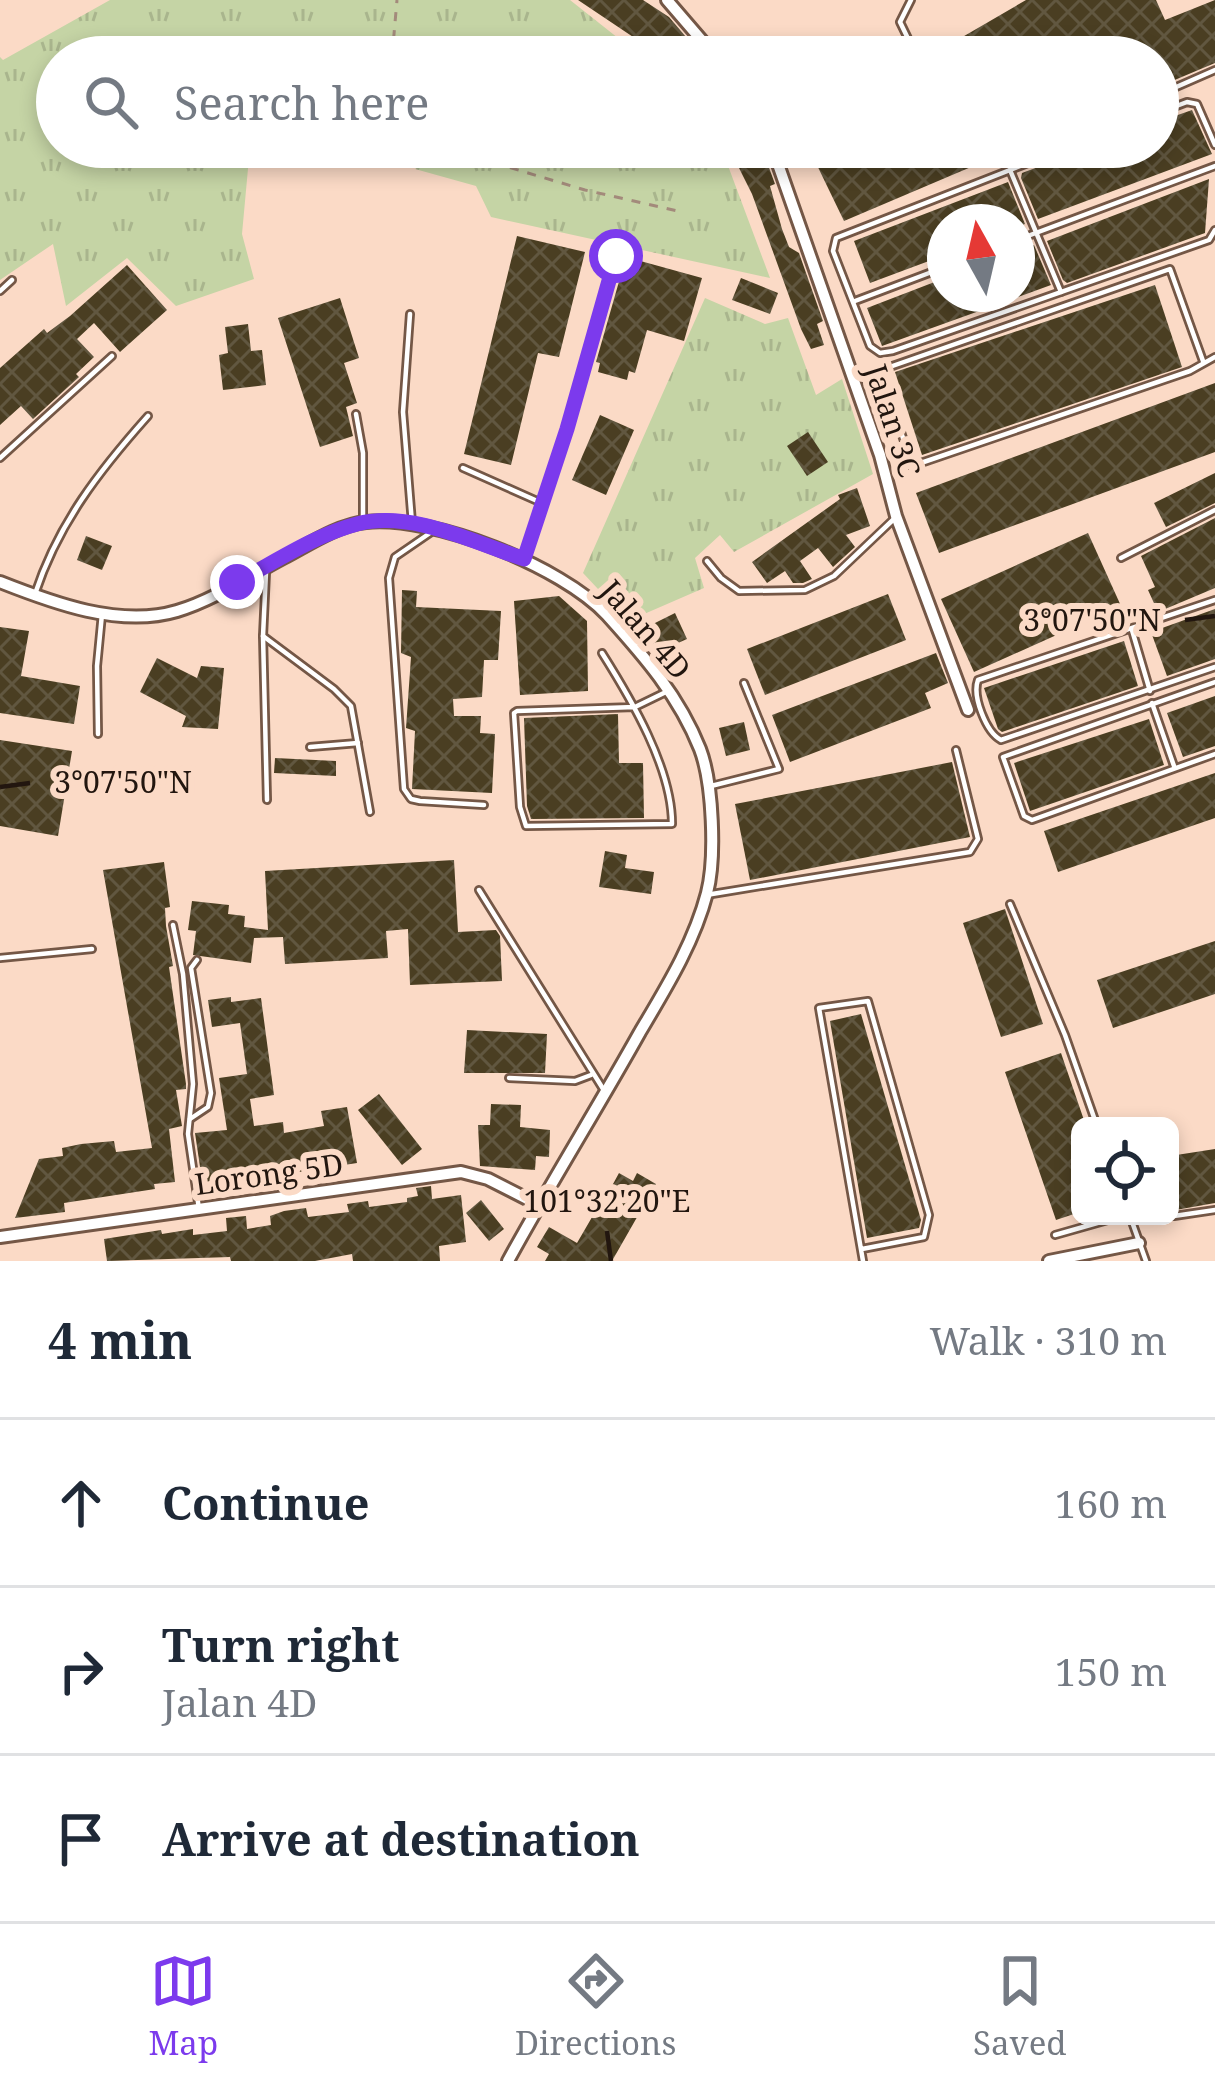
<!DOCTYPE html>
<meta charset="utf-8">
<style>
:root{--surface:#fff;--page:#f6f6f7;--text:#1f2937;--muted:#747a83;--line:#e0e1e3;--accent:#7c3aed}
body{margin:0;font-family:"Noto Serif",serif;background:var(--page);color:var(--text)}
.controls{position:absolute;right:36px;bottom:36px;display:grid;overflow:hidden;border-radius:18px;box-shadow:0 6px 18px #0003}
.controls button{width:108px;height:108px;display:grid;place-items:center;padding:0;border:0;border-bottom:3px solid var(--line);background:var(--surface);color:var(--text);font:60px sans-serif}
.compass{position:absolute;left:927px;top:204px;width:108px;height:108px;border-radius:50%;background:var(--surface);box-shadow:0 6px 18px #0003;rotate:352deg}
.stop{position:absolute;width:36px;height:36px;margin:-27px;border:9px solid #7c3aed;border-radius:50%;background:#fff}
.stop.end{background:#7c3aed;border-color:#fff;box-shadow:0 3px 12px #0008}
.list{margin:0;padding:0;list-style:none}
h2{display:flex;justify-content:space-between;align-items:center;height:156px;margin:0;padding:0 48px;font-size:51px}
h2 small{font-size:39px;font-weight:400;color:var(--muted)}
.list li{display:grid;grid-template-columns:78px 1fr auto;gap:36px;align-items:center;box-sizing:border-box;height:168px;padding:0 48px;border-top:3px solid var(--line)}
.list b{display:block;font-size:45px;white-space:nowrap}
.list p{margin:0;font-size:39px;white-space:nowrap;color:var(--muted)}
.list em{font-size:39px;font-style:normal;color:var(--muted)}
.icon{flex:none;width:66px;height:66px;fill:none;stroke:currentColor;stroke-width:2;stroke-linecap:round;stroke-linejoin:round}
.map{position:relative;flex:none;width:1215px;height:1261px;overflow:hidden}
.search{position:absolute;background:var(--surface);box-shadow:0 6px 18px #0003;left:36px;right:36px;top:36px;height:132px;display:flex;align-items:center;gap:30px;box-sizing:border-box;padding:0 42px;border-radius:66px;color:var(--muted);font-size:45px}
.sheet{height:660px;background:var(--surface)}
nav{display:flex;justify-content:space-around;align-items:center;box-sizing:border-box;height:168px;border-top:3px solid var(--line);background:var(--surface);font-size:33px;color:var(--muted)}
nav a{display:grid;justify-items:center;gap:6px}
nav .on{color:var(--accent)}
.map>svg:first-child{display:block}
.grass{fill:url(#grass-tufts)}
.building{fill:url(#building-cross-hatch)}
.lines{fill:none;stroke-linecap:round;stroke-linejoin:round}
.service-casing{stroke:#745746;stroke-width:10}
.minor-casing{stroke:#745746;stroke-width:16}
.path{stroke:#a38a7b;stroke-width:3;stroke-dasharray:9 9;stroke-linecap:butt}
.service{stroke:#fff;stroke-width:4.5}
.minor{stroke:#fff;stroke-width:10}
.route{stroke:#7c3aed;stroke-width:15}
.ticks{fill:none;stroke:#22160f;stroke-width:4.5}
.labels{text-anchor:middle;stroke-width:12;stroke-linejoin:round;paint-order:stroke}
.street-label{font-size:30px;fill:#22160f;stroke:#fbdac6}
.ticks-label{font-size:30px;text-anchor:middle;fill:#22160f;stroke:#fbdac6;stroke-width:12;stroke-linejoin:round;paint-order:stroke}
</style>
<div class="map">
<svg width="1215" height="1261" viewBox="0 0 1215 1261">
<defs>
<pattern id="grass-tufts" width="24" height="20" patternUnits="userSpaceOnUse" patternTransform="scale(3)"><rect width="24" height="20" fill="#c5d4a5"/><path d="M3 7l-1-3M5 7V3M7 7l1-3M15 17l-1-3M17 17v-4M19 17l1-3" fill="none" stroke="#a9b58d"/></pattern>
<pattern id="building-cross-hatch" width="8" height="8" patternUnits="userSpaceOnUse" patternTransform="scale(3)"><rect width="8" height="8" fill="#4a3e22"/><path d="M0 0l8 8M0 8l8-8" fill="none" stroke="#615740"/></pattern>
</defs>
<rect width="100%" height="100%" fill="#fbdac6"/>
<g class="grass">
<polygon points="110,0 570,0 642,57 428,57 414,47 338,57 57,57 57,147 250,147 242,234 254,279 176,306 127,258 66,306 53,244 0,280 0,57 3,60"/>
<polygon points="443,147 721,147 770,278 491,217 476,186 415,169"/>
<polygon points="705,298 765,324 788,318 816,395 842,379 873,474 734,552 720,535 695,558 704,588 628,621 583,573"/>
</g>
<g class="building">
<polygon points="578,0 643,0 669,17 703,57 656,57 651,49"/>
<polygon points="1026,0 1156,0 1165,20 1215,0 1215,63 1158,87 1158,57 928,57"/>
<polygon points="1192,110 1212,154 1038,219 1021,178 1022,173 1092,147 1158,147 1158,122"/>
<polygon points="741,147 761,147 764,154 775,184 770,186 782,229 789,247 799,253 823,321 817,324 824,345 811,349 801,329 752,194 731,152"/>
<polygon points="838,147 1018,147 844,221 814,159"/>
<polygon points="1209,179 1205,233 1067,283 1063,280 1047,241"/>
<polygon points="1008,182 1025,224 1017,227 1017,222 945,222 945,255 870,283 854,241"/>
<polygon points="517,236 585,252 559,357 538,353 511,465 464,454"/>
<polygon points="1034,245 1051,285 882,346 867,308 945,278 945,294 1017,294 1017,251"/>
<polygon points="626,257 702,278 684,341 647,330 635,373 629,371 627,380 598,372 600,363 596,362"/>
<polygon points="127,265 167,310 120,352 94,323 77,339 94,357 76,374 79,377 33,419 21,406 0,425 0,368 44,329 47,333 70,316"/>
<polygon points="741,278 778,293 770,314 732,300"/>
<polygon points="1155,285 1182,367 922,455 895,372"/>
<polygon points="340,298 359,358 344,363 357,403 346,407 353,436 320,447 278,318"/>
<polygon points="248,324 251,351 262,350 266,385 223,390 219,355 228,353 225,327"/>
<polygon points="1215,383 1215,452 939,553 916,493"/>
<polygon points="600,415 634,430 606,495 572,480"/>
<polygon points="808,432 828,462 807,476 787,446"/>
<polygon points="1215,473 1215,503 1166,527 1154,503"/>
<polygon points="857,488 870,526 846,535 855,547 833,567 818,548 800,561 812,579 803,583 793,583 785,571 767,583 752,562 840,499 838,495"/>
<polygon points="1215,518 1215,588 1158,612 1148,590 1155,587 1141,556"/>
<polygon points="1088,533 1121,606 974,672 941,599"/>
<polygon points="86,536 112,546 102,570 77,560"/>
<polygon points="402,590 417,591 416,607 501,611 498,660 484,660 482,697 453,699 454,716 481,716 480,733 495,734 492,793 412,789 415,731 406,728 411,657 401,653"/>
<polygon points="888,594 906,640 765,695 747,649"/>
<polygon points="559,596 587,621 588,691 520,695 514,601"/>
<polygon points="1215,609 1215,659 1167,676 1151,632"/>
<polygon points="675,613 687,639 669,647 666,641 654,647 645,628"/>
<polygon points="0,627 29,631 21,676 80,686 74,724 0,713"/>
<polygon points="1124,641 1138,686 1002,732 998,729 984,688"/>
<polygon points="936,653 948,683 925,693 931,708 790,762 772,715"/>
<polygon points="157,658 197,678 201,666 224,668 218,729 182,727 186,716 140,692"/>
<polygon points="1215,696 1215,746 1183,757 1167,713"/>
<polygon points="618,714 619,763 643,763 644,818 531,819 527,806 524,718"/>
<polygon points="1149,719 1164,765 1030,811 1014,763"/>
<polygon points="744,722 750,750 726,756 719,728"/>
<polygon points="0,740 72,751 58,836 0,826"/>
<polygon points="275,758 336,761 336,776 274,773"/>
<polygon points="952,762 970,837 750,880 735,804"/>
<polygon points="1215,773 1215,818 1058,872 1044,831"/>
<polygon points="605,851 627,855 625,868 654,872 651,894 599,887"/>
<polygon points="454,860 458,932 496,930 500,936 502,981 410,985 408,929 386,931 388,958 285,964 283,937 254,938 251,963 193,955 196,931 188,930 192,901 229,905 228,914 245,916 244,927 268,930 265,871"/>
<polygon points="164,862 170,907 165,908 166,926 173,966 169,967 186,1084 186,1089 176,1090 182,1126 169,1129 175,1182 154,1184 155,1189 64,1203 65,1212 15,1218 39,1159 63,1156 62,1148 81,1144 114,1141 116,1152 152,1148 103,870"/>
<polygon points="1005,909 1043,1024 1001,1037 963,923"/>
<polygon points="1215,941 1215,994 1113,1028 1097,980"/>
<polygon points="231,997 231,1002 261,998 274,1095 250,1099 254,1126 283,1122 284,1133 324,1126 321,1111 347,1107 357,1163 203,1187 195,1133 227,1130 219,1078 247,1074 240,1023 212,1027 208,1000"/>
<polygon points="861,1014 921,1220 919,1228 867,1238 830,1021"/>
<polygon points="467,1030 547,1034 545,1073 464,1073"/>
<polygon points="1061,1053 1086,1126 1080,1126 1080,1212 1056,1220 1005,1072"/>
<polygon points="379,1094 422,1149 402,1165 358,1110"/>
<polygon points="491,1104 521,1105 520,1127 550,1130 549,1157 536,1156 535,1170 480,1166 478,1125 490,1125"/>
<polygon points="1215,1149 1215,1203 1170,1211 1170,1156"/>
<polygon points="619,1173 633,1181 637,1173 656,1184 612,1261 545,1261 549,1254 537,1247 549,1227 577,1243 595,1212 588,1208 600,1190 607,1195"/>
<polygon points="431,1186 432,1199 461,1195 466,1242 439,1246 440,1261 353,1261 352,1254 315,1261 231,1261 230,1257 107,1261 104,1239 161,1230 162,1234 193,1229 193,1235 227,1231 226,1218 246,1216 247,1229 271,1225 270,1216 284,1211 306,1208 308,1217 349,1212 347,1204 368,1201 369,1207 407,1202 407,1198 418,1196 416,1188"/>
<polygon points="481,1200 504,1229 489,1241 466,1213"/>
</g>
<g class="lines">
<g class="service-casing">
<g id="service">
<polyline points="911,0 900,22 915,53"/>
<polyline points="1158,95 1215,70"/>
<polyline points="1158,113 1187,102 1197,104 1215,145"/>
<polyline points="1069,147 836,238 833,251 870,346 880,353 893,351 1209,240 1215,230"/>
<polyline points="1010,170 1061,292"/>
<polyline points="1017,240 1215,166"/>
<polyline points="0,291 12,280"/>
<polyline points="855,301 945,267"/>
<polyline points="410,314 403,412 412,523"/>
<polyline points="1203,361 1170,269 881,370 912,466 1190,371 1215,357"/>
<polyline points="356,414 363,453 363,522"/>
<polyline points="0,458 112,356"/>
<polyline points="463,468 544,504"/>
<polyline points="430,533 395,557 389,578 404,789 411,799 420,801 484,805"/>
<polyline points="1121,558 1215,510"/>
<polyline points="523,559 567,429 616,256"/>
<polyline points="707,561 721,578 739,591 805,590 834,576 896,517"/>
<polyline points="266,572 263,636 267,800"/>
<path d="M 35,594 C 58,524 99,471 148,416"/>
<path d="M 1215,600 L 978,680 C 972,696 986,732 1001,740 L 1215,667"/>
<polyline points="1132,630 1150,691"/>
<polyline points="263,636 334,689 351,706 370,812"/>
<path d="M 602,653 C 631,699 672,768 672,824 L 526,826 L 520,807 L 514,713 L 517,711 L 635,707 L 668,691"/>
<polyline points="1215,682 1003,757 1024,816 1032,820 1215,754"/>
<polyline points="1152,703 1174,766"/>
<polyline points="98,734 97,666 102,614"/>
<polyline points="310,747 358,743"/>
<polyline points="711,786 779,769 744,683"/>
<polyline points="479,890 605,1092"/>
<polyline points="706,895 970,852 978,839 956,750"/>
<polyline points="1010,904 1065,1035 1097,1126"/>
<polyline points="173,925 183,974 193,1084 188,1134 199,1209"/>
<polyline points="0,958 92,949"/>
<polyline points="509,1078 575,1081 591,1075"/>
<polyline points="190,1119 208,1107 211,1093 191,968 197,960"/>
<polyline points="1130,1216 1146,1261"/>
<polyline points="1174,1216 1215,1210"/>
<polyline points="1055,1235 1122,1216"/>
<polyline points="862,1249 924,1237 929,1215 868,1001 819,1008 863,1261"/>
</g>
</g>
<g class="minor-casing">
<g id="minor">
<polyline points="667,0 716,57"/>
<polyline points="772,147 880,455 896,516 968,710"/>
<path d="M 0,582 C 53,603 120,628 177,611 C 214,600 249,576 283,558 C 308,545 337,525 366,522 C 433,515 561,566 607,615 C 644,656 679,696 700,749 C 713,783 716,858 707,893 C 694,943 666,988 640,1032 C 597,1109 550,1184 508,1261"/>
<polyline points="0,1237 461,1172 488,1179 539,1205"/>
<polyline points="1049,1261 1139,1243"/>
</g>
</g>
<g class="path">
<polyline points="392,57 397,0"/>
<polyline points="441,147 585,190 682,212"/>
</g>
<use href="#service" class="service"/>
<use href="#minor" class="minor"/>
</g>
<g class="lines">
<path class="route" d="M 237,582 C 275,562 315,535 357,524 C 411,510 473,542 524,559 L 567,429 L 616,256"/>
</g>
<path class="ticks" d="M 1185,620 L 1215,616M 0,787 L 30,783M 607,1231 L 611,1261"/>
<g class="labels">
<g class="street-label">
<text transform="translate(892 421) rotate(72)" y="10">Jalan 3C</text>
<text transform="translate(645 630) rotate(49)" y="10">Jalan 4D</text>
<text transform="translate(269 1175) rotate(-8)" y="10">Lorong 5D</text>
</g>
</g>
<g class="ticks-label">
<text x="1092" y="631">3°07'50"N</text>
<text x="123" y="793">3°07'50"N</text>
<text x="607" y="1212">101°32'20"E</text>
</g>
</svg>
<div class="controls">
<button><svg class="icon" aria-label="locate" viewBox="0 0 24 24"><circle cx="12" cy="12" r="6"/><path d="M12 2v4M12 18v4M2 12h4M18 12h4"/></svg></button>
</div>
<svg class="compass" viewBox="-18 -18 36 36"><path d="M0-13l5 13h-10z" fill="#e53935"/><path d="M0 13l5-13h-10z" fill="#747a83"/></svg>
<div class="stop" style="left:616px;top:256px"></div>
<div class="stop end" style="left:237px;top:582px"></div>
<div class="search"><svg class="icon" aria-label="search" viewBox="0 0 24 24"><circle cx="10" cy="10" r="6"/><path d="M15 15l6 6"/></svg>Search here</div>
</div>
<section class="sheet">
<h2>4 min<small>Walk · 310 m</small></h2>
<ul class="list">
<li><svg class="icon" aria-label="ahead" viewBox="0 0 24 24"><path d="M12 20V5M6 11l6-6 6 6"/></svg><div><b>Continue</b></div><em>160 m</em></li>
<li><svg class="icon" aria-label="right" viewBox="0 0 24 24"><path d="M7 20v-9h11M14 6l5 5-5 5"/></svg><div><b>Turn right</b><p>Jalan 4D</p></div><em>150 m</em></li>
<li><svg class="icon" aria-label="arrive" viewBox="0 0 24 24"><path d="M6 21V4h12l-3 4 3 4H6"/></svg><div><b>Arrive at destination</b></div></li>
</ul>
</section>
<nav>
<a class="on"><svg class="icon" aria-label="map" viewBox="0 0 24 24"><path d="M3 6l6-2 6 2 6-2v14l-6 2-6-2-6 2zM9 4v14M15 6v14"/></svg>Map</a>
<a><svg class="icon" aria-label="directions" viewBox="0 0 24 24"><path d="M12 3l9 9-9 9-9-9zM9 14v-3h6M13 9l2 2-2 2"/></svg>Directions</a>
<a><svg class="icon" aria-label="saved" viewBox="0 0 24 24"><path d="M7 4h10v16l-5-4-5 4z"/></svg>Saved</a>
</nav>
